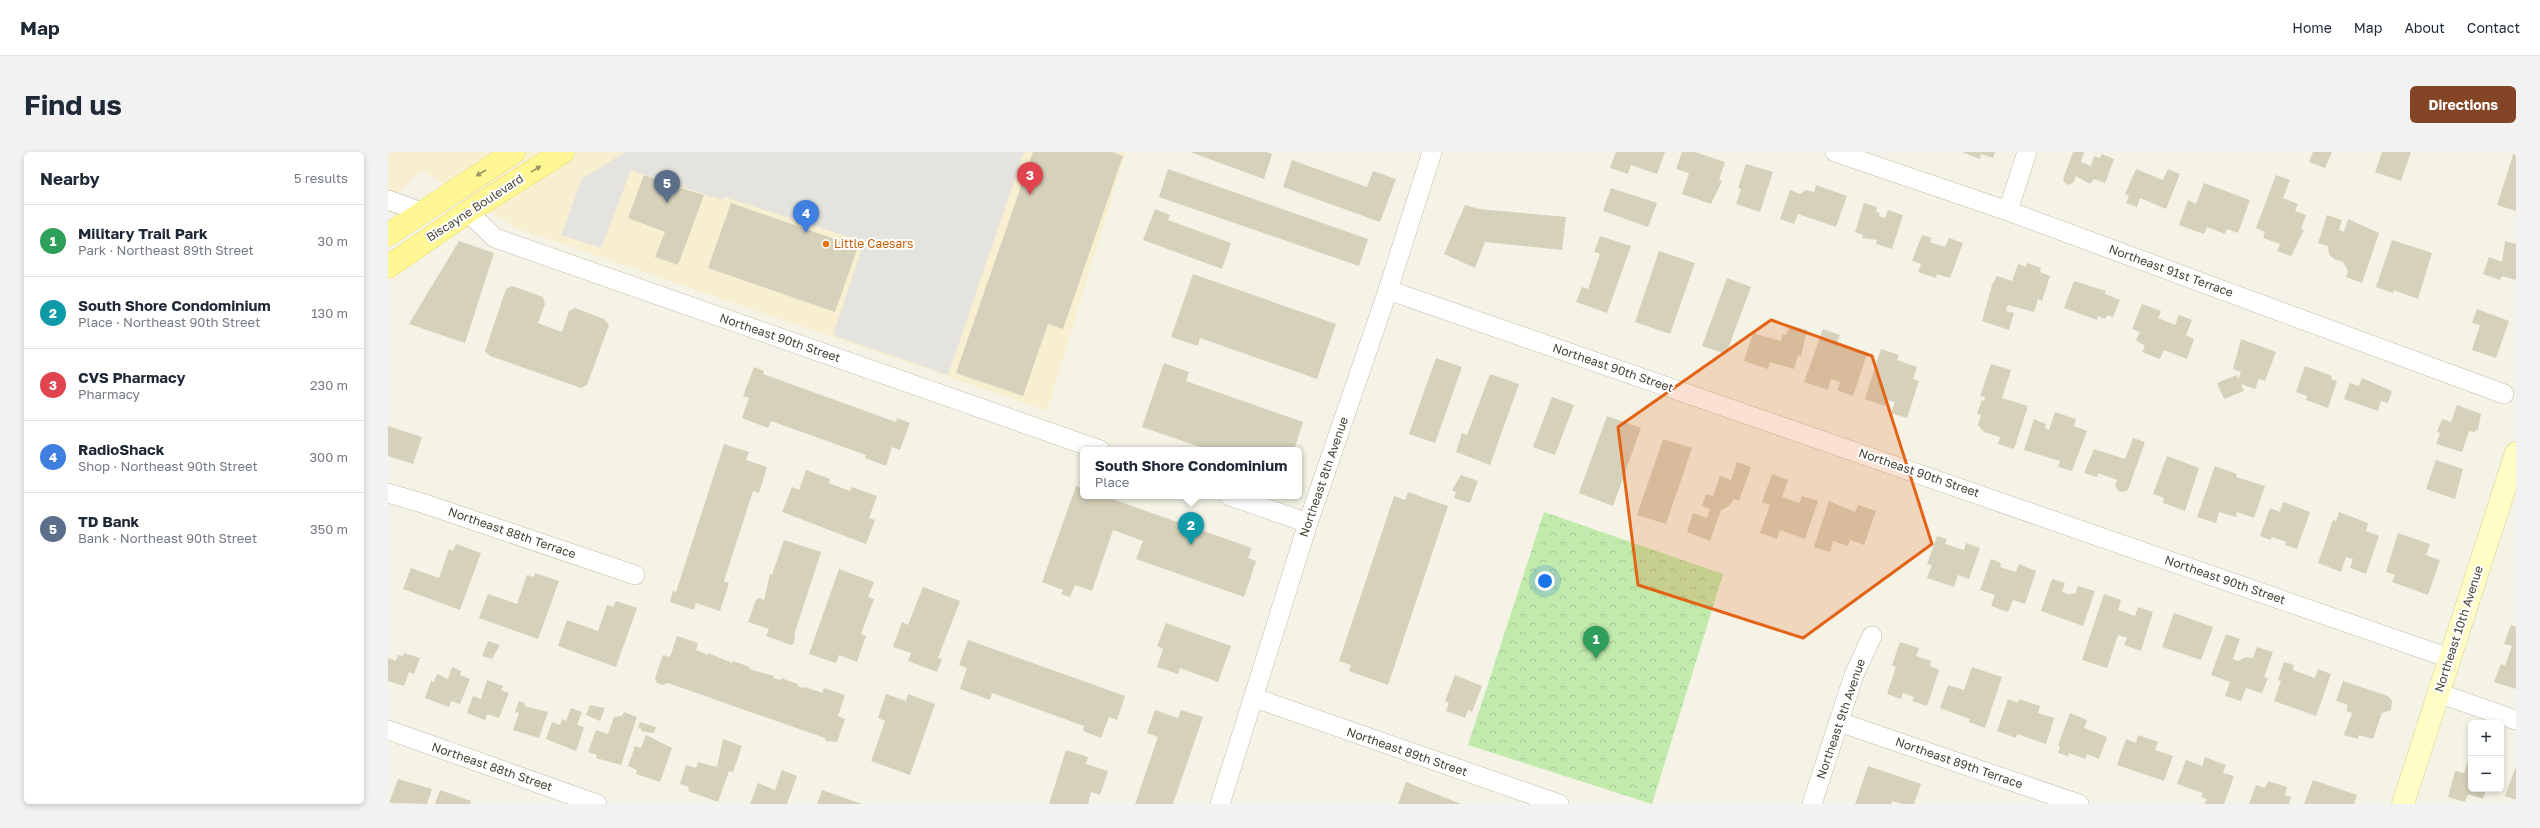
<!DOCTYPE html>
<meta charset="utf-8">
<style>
:root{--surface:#fff;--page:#f2f2f3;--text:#1f2937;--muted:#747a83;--line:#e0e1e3;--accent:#844526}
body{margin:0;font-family:"Golos Text",sans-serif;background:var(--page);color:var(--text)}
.controls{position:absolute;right:12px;bottom:12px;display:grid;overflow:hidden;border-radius:6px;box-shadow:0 2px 6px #0003}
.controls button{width:36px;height:36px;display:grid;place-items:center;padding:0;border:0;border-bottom:1px solid var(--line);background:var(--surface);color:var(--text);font:20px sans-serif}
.you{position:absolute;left:1157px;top:429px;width:14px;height:14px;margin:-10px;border:3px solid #fff;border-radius:50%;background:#1a73e8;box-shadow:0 0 0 6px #1a73e833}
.badge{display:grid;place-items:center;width:26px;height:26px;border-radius:50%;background:var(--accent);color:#fff;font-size:13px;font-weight:700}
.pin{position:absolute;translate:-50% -33px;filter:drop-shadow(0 1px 2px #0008)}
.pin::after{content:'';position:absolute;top:21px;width:14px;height:12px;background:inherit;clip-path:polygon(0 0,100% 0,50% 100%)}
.popup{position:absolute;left:692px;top:295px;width:222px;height:52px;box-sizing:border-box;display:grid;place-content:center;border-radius:6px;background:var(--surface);filter:drop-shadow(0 1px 3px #0005);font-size:13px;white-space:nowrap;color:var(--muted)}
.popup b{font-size:15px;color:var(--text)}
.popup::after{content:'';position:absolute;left:50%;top:100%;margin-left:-8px;border:8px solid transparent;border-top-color:var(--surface)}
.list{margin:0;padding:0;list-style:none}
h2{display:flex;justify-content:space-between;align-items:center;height:52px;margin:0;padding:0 16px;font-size:17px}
h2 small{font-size:13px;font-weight:400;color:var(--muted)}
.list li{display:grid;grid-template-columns:26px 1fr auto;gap:12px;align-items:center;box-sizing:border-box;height:72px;padding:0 16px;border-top:1px solid var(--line)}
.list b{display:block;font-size:15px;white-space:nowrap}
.list p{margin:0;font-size:13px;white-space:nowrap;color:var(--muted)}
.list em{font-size:13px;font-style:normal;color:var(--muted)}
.map{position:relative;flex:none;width:2128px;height:652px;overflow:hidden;border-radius:6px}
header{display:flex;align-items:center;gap:24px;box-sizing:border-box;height:56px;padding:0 20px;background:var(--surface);border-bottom:1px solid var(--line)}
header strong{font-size:19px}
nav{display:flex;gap:22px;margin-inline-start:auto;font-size:14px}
.intro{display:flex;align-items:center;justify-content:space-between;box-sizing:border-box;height:96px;padding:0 24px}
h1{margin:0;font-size:28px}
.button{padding:10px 18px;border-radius:6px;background:var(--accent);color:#fff;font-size:14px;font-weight:700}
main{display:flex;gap:24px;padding:0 24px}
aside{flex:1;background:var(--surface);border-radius:6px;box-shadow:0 2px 6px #0003}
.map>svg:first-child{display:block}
.commercial{fill:#f7efd0}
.park{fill:url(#park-crowns)}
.parking{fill:#e4e3de}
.building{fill:#d6d1bb}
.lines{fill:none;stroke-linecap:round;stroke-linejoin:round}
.street-casing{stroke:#c0bda8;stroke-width:20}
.secondary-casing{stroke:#d7d393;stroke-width:23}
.primary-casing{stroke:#eadd5e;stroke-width:23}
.street{stroke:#fff;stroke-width:19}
.secondary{stroke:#fffdc5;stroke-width:22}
.primary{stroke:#fff794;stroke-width:22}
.oneway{fill:#9a9560}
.marked{fill:#e36317;fill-opacity:0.2;stroke:#e36317;stroke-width:3;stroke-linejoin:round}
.food-dot{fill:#e8710a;stroke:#fff;stroke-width:1.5}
.labels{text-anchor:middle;stroke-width:4;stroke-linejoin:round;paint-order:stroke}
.street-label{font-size:12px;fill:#474435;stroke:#fff}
.food-label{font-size:12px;fill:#c56008;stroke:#fff;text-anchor:start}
</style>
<header>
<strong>Map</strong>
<nav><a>Home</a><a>Map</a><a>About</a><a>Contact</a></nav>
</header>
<div class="intro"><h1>Find us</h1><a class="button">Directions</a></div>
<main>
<aside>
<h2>Nearby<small>5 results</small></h2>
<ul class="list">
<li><span class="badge" style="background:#2e9e5b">1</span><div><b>Military Trail Park</b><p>Park · Northeast 89th Street</p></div><em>30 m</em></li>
<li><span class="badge" style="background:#0f9aa8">2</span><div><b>South Shore Condominium</b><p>Place · Northeast 90th Street</p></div><em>130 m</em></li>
<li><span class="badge" style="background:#e0444e">3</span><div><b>CVS Pharmacy</b><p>Pharmacy</p></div><em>230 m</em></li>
<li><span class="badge" style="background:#3f7fe0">4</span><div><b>RadioShack</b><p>Shop · Northeast 90th Street</p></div><em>300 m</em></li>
<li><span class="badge" style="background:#5c6f8a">5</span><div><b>TD Bank</b><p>Bank · Northeast 90th Street</p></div><em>350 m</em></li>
</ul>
</aside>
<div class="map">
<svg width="2128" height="652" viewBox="0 0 2128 652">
<defs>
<pattern id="park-crowns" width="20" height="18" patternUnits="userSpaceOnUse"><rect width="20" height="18" fill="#c1eaac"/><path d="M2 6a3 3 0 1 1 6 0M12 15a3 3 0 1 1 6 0" fill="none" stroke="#a7ca95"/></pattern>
</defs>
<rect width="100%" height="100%" fill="#f4f3e6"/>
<polygon class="commercial" points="0,0 738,0 659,259 128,76 33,18 0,51"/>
<polygon class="park" points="1156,360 1335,422 1264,652 1080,593"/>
<polygon class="parking" points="237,0 636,0 560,223 445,183 476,90 336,45 334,48 243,18 213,96 173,83 194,27"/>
<g class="building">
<polygon points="645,0 724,0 735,4 675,177 660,172 635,244 568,221"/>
<polygon points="802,0 878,0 884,2 876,27"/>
<polygon points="1228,0 1277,0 1269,22 1243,13 1240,22 1222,16"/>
<polygon points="1294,0 1307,0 1337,10 1331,28 1334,29 1323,52 1294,42 1301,21 1288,17"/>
<polygon points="1574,0 1607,0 1605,6 1593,2 1592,7"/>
<polygon points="1685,0 1696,0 1693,10 1703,14 1706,4 1712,6 1714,2 1726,7 1717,31 1706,27 1702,32 1688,24 1686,30 1681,33 1677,31 1675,27"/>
<polygon points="1925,0 1944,0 1937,16 1921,10"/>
<polygon points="1994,0 2023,0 2013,29 1987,20"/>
<polygon points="2126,0 2128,0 2128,59 2109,53"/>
<polygon points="904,8 979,35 985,19 1008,27 992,70 895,35"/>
<polygon points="1358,12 1385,20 1372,60 1348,52 1353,37 1350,36"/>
<polygon points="780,17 980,87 971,114 771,45"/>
<polygon points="1748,17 1775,28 1780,17 1792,22 1778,57 1752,46 1749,55 1738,51 1741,44 1737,42"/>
<polygon points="256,23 276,30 277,27 294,33 292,36 316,43 290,113 267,105 277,80 240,66"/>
<polygon points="1888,23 1902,28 1895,46 1910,52 1907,59 1918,63 1913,77 1916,78 1903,104 1889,99 1892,92 1875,86 1877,80 1868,76"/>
<polygon points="1816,31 1862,48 1850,81 1839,77 1837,82 1819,75 1816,82 1791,73 1800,48 1808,52"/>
<polygon points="1428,33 1459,44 1448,75 1410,62 1406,72 1392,67 1402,38 1412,42 1418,38 1426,40"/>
<polygon points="1223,36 1269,51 1260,75 1215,59"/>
<polygon points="343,51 470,95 447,160 320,116"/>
<polygon points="1476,51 1489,55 1488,60 1492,61 1491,64 1497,66 1500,58 1515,63 1504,97 1488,92 1489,88 1474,86 1475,83 1467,80"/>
<polygon points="1077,53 1091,57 1178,65 1174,98 1097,90 1087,116 1056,102"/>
<polygon points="767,57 782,63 780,68 843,91 834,117 755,88"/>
<polygon points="1939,63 1954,68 1951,78 1956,80 1960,67 1991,81 1974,131 1958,125 1960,119 1955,110 1946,107 1941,102 1940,94 1930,91"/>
<polygon points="1534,83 1544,86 1542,90 1557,95 1561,86 1575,91 1562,126 1549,122 1548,126 1530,120 1533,112 1524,109"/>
<polygon points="1212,84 1243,94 1219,161 1188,150 1194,135 1200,137 1212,102 1206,100"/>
<polygon points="2004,88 2044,101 2030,147 2006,138 2005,141 1988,135"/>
<polygon points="71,89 106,101 77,191 21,172"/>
<polygon points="2117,89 2128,92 2128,128 2114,124 2112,128 2095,122 2101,105 2114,110"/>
<polygon points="1271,99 1307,111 1282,182 1247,170"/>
<polygon points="1639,111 1653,116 1652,120 1662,124 1654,149 1650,147 1646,160 1620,153 1618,159 1626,161 1621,178 1594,169 1604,133 1609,124 1624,129 1630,112 1638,115"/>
<polygon points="805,122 948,172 929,227 812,186 810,194 783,185"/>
<polygon points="1339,126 1363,135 1338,202 1314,194"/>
<polygon points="1686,129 1718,139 1717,142 1732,148 1725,165 1719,163 1717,167 1710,164 1709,168 1676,156"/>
<polygon points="124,134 155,145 157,152 150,171 174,180 181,159 187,156 216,167 221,173 199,233 193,236 102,204 97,199 118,137"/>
<polygon points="1754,152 1773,159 1770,166 1787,173 1791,163 1804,168 1798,183 1806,187 1799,207 1776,198 1772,207 1754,200 1757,194 1748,188 1752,180 1744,177"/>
<polygon points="2089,157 2121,169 2108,206 2084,198 2092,173 2084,171"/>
<polygon points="1402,173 1419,178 1413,204 1410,203 1406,217 1382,210 1380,217 1356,209 1365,181 1393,189 1395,182 1398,183"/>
<polygon points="1435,177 1452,183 1449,191 1479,202 1465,244 1449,238 1452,230 1443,227 1440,238 1416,230"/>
<polygon points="1853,187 1888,200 1877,229 1871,227 1867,237 1853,232 1856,239 1836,247 1829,231 1849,223 1850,227 1853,220 1845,217"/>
<polygon points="1493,197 1511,203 1509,208 1529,215 1525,227 1531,229 1519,266 1503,261 1507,250 1499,248 1497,254 1477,247"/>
<polygon points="1048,206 1074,215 1047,291 1021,282"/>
<polygon points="776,211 801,220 798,229 915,270 906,298 821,298 754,275"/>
<polygon points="1603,212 1623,218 1614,246 1640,254 1626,297 1610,292 1612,285 1596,280 1590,273 1593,263 1589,262 1594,248 1596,249 1597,245 1592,244"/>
<polygon points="1917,214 1944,224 1943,227 1949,229 1940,256 1918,248 1919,244 1908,240"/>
<polygon points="366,215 376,219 375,222 508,270 509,266 522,271 512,298 504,295 498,314 477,306 478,303 383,269 380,276 354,266 361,246 355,244"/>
<polygon points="1102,222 1131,232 1102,313 1068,300 1074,281 1079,283"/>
<polygon points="1974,226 2004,239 2000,251 1993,249 1990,259 1956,247 1962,231 1971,234"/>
<polygon points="1164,245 1186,253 1167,303 1145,295"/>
<polygon points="2069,253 2093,262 2090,278 2086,280 2081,279 2074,300 2048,292 2052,281 2049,280 2054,267 2063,270"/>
<polygon points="1667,260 1688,267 1686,274 1699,279 1684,319 1670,315 1672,309 1636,298 1646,267 1658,272 1657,276 1661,278"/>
<polygon points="1219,264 1253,276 1225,354 1191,341"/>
<polygon points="0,274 34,285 25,312 0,304"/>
<polygon points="1745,286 1757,290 1740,338 1735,340 1730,339 1727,333 1729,328 1710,321 1709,325 1696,321 1706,297 1737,307"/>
<polygon points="1275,287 1304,296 1278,372 1249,363"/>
<polygon points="336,292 361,300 358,308 379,315 371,341 365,339 336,429 341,431 332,459 308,451 306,458 282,450 285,439 288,440"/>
<polygon points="1779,304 1811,316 1797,359 1775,351 1776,346 1765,342"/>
<polygon points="2048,308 2075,317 2067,347 2038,337"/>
<polygon points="1349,310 1363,315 1351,349 1346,347 1341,354 1333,358 1322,389 1299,380 1305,361 1319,366 1322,357 1314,354 1318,342 1325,344 1332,324 1343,328"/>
<polygon points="1827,314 1849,322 1848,325 1877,334 1866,366 1849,360 1848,365 1831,360 1828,371 1809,365"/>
<polygon points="418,318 442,327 441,331 462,339 464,335 489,344 481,366 487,368 478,392 394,360 404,335 411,338"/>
<polygon points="1384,322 1400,328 1394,345 1411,351 1414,344 1430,349 1417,387 1392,378 1389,387 1372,381 1382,353 1374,350"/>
<polygon points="1073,323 1090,329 1082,351 1066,346 1068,340 1064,338"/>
<polygon points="688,334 695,337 695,344 715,344 864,396 860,406 868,409 856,445 748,407 755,389 725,378 704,439 687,433 682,445 673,442 675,438 654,430"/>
<polygon points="1020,340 1060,354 1000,533 961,519 963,513 951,509 1006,344 1017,348"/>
<polygon points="1441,349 1467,360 1470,353 1488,359 1476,393 1462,388 1460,394 1445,389 1442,400 1426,395"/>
<polygon points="1895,350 1922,360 1909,397 1897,393 1898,390 1884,385 1882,388 1872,384 1882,356 1892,360"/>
<polygon points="1951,360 1980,371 1978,379 1991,384 1978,422 1962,416 1965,407 1958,405 1953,420 1930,411 1945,368 1948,369"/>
<polygon points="2010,381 2042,392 2038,403 2052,408 2040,443 2004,430 2007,423 1998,420"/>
<polygon points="1549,384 1559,387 1557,392 1576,398 1578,391 1592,396 1581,427 1570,423 1566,435 1539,426 1544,413 1539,412"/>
<polygon points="396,388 433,400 407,480 406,491 403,493 378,484 381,477 360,470 368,448 371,446 376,448 382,422 384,423"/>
<polygon points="68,392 93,401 72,458 15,437 23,416 51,426 61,397 65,399"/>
<polygon points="1603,407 1613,411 1612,415 1628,420 1631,412 1648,419 1637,452 1625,448 1620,460 1603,454 1607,443 1592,438"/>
<polygon points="451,417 486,430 480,445 486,447 473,482 478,484 469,510 451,503 448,511 421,502"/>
<polygon points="147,421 171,429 150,487 91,466 100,442 129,452 139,423 146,425"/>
<polygon points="1664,427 1677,431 1674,440 1682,443 1683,441 1687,442 1690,434 1707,439 1695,474 1653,459"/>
<polygon points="535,435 572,449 550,506 554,507 549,520 520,509 523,501 505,495 514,470 520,473"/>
<polygon points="1716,442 1733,448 1730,458 1747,464 1750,455 1765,460 1753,499 1736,493 1739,486 1730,483 1719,516 1694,508"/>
<polygon points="228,449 249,456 228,515 170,494 179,468 210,479 219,453 225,455"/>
<polygon points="1786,461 1825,475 1813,508 1774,495"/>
<polygon points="778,471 843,494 830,530 792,516 790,522 769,515 775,497 769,494"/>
<polygon points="2123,473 2128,475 2128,537 2106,530 2113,512 2117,514 2124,494 2116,492"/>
<polygon points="1838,482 1852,487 1845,507 1850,509 1858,505 1865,506 1869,495 1885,500 1876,525 1880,526 1874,541 1858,536 1853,549 1837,544 1842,530 1823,523"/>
<polygon points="289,484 310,491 308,498 320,503 320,501 344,511 345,509 362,515 361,517 386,524 385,526 393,528 393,526 410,532 409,534 416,536 417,535 434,541 436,536 457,543 450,564 457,567 449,590 438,589 437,586 280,531 274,533 269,531 267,526 275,503 282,505"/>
<polygon points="580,488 737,544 729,568 721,565 713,586 695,579 696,574 604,541 602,548 572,537 579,516 571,513"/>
<polygon points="100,489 112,493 104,507 94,504"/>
<polygon points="1512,490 1531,496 1528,504 1543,509 1542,514 1551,518 1539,554 1524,549 1526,545 1515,541 1513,547 1499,542 1508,515 1504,513"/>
<polygon points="16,501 32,506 26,522 21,520 16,534 0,529 0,506 8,509 10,503 15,504"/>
<polygon points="1896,510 1906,513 1905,518 1927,526 1930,517 1943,522 1928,564 1886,549 1893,529 1890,528"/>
<polygon points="64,515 73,519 72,523 82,527 72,552 63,549 61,555 37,546 43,529 46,530 49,522 60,527"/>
<polygon points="1584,515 1614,525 1597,576 1581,570 1582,567 1552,556 1560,533 1576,538"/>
<polygon points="1067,523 1094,534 1084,560 1080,558 1077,566 1058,559 1061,551 1057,549"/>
<polygon points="99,528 115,534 113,538 121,541 111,566 99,562 97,568 79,561 85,544 93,547"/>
<polygon points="1955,529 2000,544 2004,549 2003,558 1994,561 1985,587 1971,583 1970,587 1956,583 1964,561 1958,559 1960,553 1948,549"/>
<polygon points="498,542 518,549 520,542 547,552 522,623 483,609 497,569 490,566"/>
<polygon points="1620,547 1630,551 1631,547 1652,554 1650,561 1666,566 1658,592 1629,582 1628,586 1609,579"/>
<polygon points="131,549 137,551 136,554 160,560 151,586 125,578 131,561 127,560"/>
<polygon points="202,553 217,556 212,569 198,563"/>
<polygon points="183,556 194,560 189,573 196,575 188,599 158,587 164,570 172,573 174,567 178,569"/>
<polygon points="767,558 790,566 793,558 815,565 785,652 747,652 770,585 759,581"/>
<polygon points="236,560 249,565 233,613 208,606 209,603 200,600 208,578 220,582 226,565 234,564"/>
<polygon points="1682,561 1699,568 1696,576 1719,585 1711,607 1699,602 1697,607 1681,601 1680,604 1670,601 1672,594 1670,593"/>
<polygon points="252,570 268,575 266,581 253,579 254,577 250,576"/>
<polygon points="258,583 284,596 272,630 248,622 249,618 240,614 247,594 253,596"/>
<polygon points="1750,583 1770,590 1767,598 1785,604 1776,629 1729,613 1738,587 1748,591"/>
<polygon points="335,587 354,594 345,620 341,619 330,650 300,639 301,635 292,632 298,613 308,616 310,610 329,615"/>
<polygon points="678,598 700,605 698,612 720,619 712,643 703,640 700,652 661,652"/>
<polygon points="2083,600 2083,637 2098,637 2095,647 2080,642 2077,650 2060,645 2067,619 2076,621"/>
<polygon points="1817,605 1838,613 1835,621 1846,624 1836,652 1816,652 1819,647 1813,645 1815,641 1789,632 1798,608 1814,614"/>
<polygon points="1480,614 1533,632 1526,652 1514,652 1504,649 1503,652 1467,652"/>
<polygon points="2128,614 2128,648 2117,644"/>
<polygon points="394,618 409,624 399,652 362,652 370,631 387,638"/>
<polygon points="10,627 44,637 39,652 1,651"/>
<polygon points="1925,628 1969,643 1966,652 1916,652"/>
<polygon points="1880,629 1899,635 1897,643 1903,645 1901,652 1861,652 1868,633 1877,636"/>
<polygon points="1018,630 1073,652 1010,652"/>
<polygon points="52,638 83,649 82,652 47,652"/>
<polygon points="434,638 474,652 429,652"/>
</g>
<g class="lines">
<g class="street-casing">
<g id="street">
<polyline points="1447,0 1620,59 2116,242"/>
<polyline points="0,48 33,60"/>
<polyline points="1620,59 1639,0"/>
<polyline points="80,60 107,86 712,298"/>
<polyline points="1000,138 2061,506"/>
<polyline points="0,341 34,351 247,423"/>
<polyline points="842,344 920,371"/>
<polyline points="2050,541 2128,568"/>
<polyline points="867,546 1171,652"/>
<polyline points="1451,570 1691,652"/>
<polyline points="0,578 209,652"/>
<polyline points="832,652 920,371 1000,138 1044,0"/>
<polyline points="1424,652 1466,523 1484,484"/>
</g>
</g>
<g class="secondary-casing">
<polyline id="secondary" points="2015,652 2128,301"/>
</g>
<g class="primary-casing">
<g id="primary">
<polyline points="0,83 126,0"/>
<polyline points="0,115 80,60 175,0"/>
</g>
</g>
<use href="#street" class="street"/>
<use href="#secondary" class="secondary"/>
<use href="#primary" class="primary"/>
</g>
<defs><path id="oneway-solid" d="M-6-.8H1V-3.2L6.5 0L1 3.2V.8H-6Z"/></defs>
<g class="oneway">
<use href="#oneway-solid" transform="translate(148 17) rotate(-32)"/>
<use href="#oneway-solid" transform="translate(93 21) rotate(148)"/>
</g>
<path class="marked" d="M 1383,168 L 1484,204 L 1544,392 L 1415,486 L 1250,433 L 1230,275 Z"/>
<circle class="food-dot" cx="438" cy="92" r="4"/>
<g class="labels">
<g class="street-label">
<text transform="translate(87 56) rotate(-33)" y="4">Biscayne Boulevard</text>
<text transform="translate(1783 119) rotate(20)" y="4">Northeast 91st Terrace</text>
<text transform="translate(392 186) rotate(19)" y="4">Northeast 90th Street</text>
<text transform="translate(1225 216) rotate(19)" y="4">Northeast 90th Street</text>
<text transform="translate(1531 321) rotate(19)" y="4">Northeast 90th Street</text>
<text transform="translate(936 325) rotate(-71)" y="4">Northeast 8th Avenue</text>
<text transform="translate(124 381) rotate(19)" y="4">Northeast 88th Terrace</text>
<text transform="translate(1837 428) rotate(19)" y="4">Northeast 90th Street</text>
<text transform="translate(2071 477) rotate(-72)" y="4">Northeast 10th Avenue</text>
<text transform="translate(1453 567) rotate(-71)" y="4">Northeast 9th Avenue</text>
<text transform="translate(1019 600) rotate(19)" y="4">Northeast 89th Street</text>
<text transform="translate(1571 611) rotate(19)" y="4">Northeast 89th Terrace</text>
<text transform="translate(104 615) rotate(19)" y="4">Northeast 88th Street</text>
</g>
<g class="food-label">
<text x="446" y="96">Little Caesars</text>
</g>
</g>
</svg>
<div class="controls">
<button>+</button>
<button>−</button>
</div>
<div class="you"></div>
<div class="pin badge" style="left:1208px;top:507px;background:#2e9e5b">1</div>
<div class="pin badge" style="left:803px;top:393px;background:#0f9aa8">2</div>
<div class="popup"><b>South Shore Condominium</b>Place</div>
<div class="pin badge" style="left:642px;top:43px;background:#e0444e">3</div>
<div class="pin badge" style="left:418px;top:81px;background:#3f7fe0">4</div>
<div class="pin badge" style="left:279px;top:51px;background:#5c6f8a">5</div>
</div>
</main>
